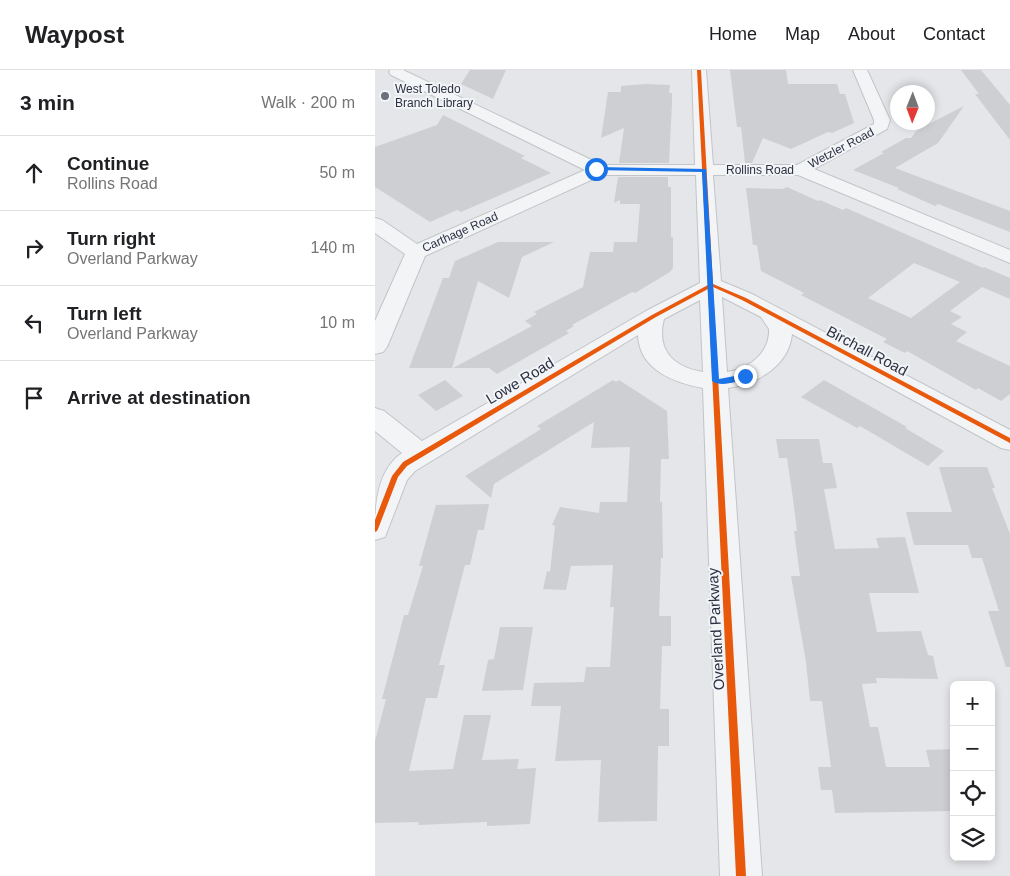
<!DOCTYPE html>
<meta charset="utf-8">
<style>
:root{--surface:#fff;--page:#f2f2f2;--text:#202124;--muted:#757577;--line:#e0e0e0}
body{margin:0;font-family:Helvetica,sans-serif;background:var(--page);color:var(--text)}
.controls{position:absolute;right:15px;bottom:15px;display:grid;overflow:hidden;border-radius:8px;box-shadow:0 2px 8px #0003}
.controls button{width:45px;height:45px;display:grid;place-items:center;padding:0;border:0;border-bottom:1px solid var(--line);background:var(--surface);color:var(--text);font:25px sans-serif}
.compass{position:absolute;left:515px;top:15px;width:45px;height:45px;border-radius:50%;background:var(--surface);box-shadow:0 2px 8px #0003;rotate:181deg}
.stop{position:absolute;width:15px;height:15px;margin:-11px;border:4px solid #1a73e8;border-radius:50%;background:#fff}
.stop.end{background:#1a73e8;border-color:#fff;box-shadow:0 1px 5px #0008}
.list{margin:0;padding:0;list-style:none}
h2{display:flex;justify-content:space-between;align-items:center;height:65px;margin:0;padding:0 20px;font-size:21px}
h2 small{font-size:16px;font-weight:400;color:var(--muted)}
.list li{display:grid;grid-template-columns:32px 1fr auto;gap:15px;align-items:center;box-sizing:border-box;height:75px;padding:0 20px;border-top:1px solid var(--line)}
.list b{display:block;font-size:19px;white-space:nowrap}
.list p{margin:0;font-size:16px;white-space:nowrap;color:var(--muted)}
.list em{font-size:16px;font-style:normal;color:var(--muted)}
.icon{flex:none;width:28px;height:28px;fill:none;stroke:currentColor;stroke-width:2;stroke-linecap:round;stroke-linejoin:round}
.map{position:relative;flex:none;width:635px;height:806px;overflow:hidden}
header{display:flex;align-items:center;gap:30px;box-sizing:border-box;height:70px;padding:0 25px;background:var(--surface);border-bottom:1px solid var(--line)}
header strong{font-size:24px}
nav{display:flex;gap:28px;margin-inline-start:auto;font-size:18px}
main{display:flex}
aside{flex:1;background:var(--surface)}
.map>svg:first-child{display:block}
.building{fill:#cecfd2;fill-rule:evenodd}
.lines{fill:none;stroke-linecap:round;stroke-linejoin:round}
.minor-casing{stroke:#c2c4c7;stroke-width:2}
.minor{fill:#f3f4f5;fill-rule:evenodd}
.cycleway-casing{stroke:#f2f4f7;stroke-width:3}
.cycleway{fill:#e8590c;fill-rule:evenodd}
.route{fill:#1a73e8}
.poi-dot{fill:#6c707c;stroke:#f2f4f7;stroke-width:2}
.labels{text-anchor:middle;stroke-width:4;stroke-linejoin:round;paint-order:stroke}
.far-poi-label{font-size:12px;fill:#2c3141;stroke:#f2f4f7;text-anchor:start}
.far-street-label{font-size:12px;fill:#2c3141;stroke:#f2f4f7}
.street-label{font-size:15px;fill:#2c3141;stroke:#f2f4f7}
</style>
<header>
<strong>Waypost</strong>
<nav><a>Home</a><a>Map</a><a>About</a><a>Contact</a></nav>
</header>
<main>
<aside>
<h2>3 min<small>Walk · 200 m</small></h2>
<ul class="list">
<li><svg class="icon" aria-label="ahead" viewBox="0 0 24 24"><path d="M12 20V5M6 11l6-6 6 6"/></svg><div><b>Continue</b><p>Rollins Road</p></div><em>50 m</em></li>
<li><svg class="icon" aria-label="right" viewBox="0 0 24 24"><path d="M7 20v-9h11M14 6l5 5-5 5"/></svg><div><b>Turn right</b><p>Overland Parkway</p></div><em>140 m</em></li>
<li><svg class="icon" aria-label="left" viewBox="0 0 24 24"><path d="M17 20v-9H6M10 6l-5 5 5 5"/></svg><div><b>Turn left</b><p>Overland Parkway</p></div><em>10 m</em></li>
<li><svg class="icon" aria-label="arrive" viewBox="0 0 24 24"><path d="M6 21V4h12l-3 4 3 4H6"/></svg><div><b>Arrive at destination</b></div></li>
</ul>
</aside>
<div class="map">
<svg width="635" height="806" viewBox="0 0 635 806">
<rect width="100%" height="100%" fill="#e4e6e9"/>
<g class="building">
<polygon points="95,0 131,0 118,29 86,14"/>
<polygon points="355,0 411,0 413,14 462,14 465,24 470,24 479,53 457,63 453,62 416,79 388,68 377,93 370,93 366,57 362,57"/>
<polygon points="586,0 606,0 635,35 635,70 600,24 604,24"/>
<polygon points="270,14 295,15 294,23 297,23 297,33 294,93 244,93 249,58 226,68 233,22 246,22 246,16"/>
<polygon points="589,36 563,73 520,98 635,141 635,162 563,134 560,136 522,119 524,118 478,100 509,83 506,82 531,68 536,68 542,60"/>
<polygon points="68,45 150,86 146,88 176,103 86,142 82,140 55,152 0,117 0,77 62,55"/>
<polygon points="243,107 293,107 293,117 296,117 296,167 298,167 298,198 295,202 260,223 257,222 197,255 199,256 191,261 194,263 122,304 114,298 78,298 157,256 150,251 162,244 159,242 208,217 215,182 238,182 239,172 262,172 265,134 245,134 245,130 239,133"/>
<path d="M 412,117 L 443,131 L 445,130 L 468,140 L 471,138 L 608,198 L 609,197 L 635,208 L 635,229 L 607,217 L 575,241 L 587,247 L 576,254 L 592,262 L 581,271 L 635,296 L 635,324 L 626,331 L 603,318 L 601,320 L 532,281 L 530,283 L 508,272 L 512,269 L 426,225 L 429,223 L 386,201 L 382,175 L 378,175 L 371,118 L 408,119 ZM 539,193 L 585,212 L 536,248 L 493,228 Z"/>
<polygon points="123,172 179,172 147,187 134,228 103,211 77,298 34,298 68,208 74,208 80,191"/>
<polygon points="70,310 88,326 61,341 43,325"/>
<polygon points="238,310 241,312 244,310 292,341 294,389 286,389 285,432 287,432 288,488 286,488 284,546 296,546 296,576 287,576 285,639 294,639 294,676 283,676 282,751 223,752 226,690 180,691 186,636 156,636 159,613 209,612 211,597 235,597 239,537 235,537 238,495 196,496 191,520 168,519 172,501 175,502 180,456 177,455 185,437 224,443 225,432 252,432 255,377 216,378 219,352 119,414 116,428 90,406 166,359 162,356"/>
<polygon points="449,310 532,357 530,358 569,381 553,396 485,356 482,358 426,327"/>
<polygon points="401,369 444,369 448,393 457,393 462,418 449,419 460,479 504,478 501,468 530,467 544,523 494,523 502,562 546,561 553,585 558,586 563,609 501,608 502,613 487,614 495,657 503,657 511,697 555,697 551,680 579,679 579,741 460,743 457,720 446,720 443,697 456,697 447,631 435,631 431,592 416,506 425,506 419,461 422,461 418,429 412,388 404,388"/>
<polygon points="564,397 612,397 620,418 617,418 635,464 635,597 631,597 613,541 624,541 607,488 597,488 593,475 539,475 531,442 577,442"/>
<polygon points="114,434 109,460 103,460 95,495 90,495 64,595 70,595 62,628 51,628 34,701 78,699 89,645 116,645 107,690 144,689 142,699 161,698 155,754 112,756 112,752 43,755 44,752 0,753 0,671 11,629 7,629 29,545 33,545 48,496 44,496 61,435"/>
<polygon points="125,557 158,557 148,620 107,621 113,590 119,589"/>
</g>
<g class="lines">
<g class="minor-casing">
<path id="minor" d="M 15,0 L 28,0 L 227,95 L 320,95 L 317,0 L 331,0 L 338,95 L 422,95 L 499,54 L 499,50 L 478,0 L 492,0 L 515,50 L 512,59 L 439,99 L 635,180 L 635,193 L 423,105 L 338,105 L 346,211 L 377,224 L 635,360 L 635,380 L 626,378 L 417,264 C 414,296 382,314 353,318 L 387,806 L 345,806 L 328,318 C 300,313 264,300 263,265 L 40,401 L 32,410 L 10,467 L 0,470 C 0,439 0,402 27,383 L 0,361 L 0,338 L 9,341 L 47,371 L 271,241 L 325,213 L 321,105 L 227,105 L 50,186 L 12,277 L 8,282 L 0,284 L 0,251 L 30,184 L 0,163 L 0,148 L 7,150 L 42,174 L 210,100 L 16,5 L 14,2 ZM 347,227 L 386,247 L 394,259 C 395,283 374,299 352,302 ZM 325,230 L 328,302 C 298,297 281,280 289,249 Z"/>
</g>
<use href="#minor" class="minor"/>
<g class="cycleway-casing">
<polygon id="cycleway" points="322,0 326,0 338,214 371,228 635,368 635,373 367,230 338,217 371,806 361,806 333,219 281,247 32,396 23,407 3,459 2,461 0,462 0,450 17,406 28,392 277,245 333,215"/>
</g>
<use href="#cycleway" class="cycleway"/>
</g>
<path class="route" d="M 221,97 L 331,99 L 344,309 L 370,304 L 374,306 L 373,308 C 362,311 347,318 337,311 L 327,102 L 219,100 Z"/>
<circle class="poi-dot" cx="10" cy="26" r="5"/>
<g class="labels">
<g class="far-poi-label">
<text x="20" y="23">West Toledo<tspan x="20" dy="14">Branch Library</tspan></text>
</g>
<g class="far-street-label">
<text transform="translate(466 78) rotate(-28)" y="4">Wetzler Road</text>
<text x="385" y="104">Rollins Road</text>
<text transform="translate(85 162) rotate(-24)" y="4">Carthage Road</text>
</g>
<g class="street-label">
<text transform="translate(492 281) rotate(28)" y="5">Birchall Road</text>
<text transform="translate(145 311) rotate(-31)" y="5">Lowe Road</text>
<text transform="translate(341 559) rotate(-93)" y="5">Overland Parkway</text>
</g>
</g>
</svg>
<div class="controls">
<button>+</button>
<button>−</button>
<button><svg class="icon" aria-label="locate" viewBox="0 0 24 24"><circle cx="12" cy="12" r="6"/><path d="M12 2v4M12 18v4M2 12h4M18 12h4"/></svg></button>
<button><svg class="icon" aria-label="layers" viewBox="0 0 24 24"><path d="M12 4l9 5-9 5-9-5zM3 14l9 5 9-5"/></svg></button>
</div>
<svg class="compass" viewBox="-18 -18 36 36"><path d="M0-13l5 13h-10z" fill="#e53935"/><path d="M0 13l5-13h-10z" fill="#757577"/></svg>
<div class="stop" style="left:221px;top:99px"></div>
<div class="stop end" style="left:370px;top:306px"></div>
</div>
</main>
